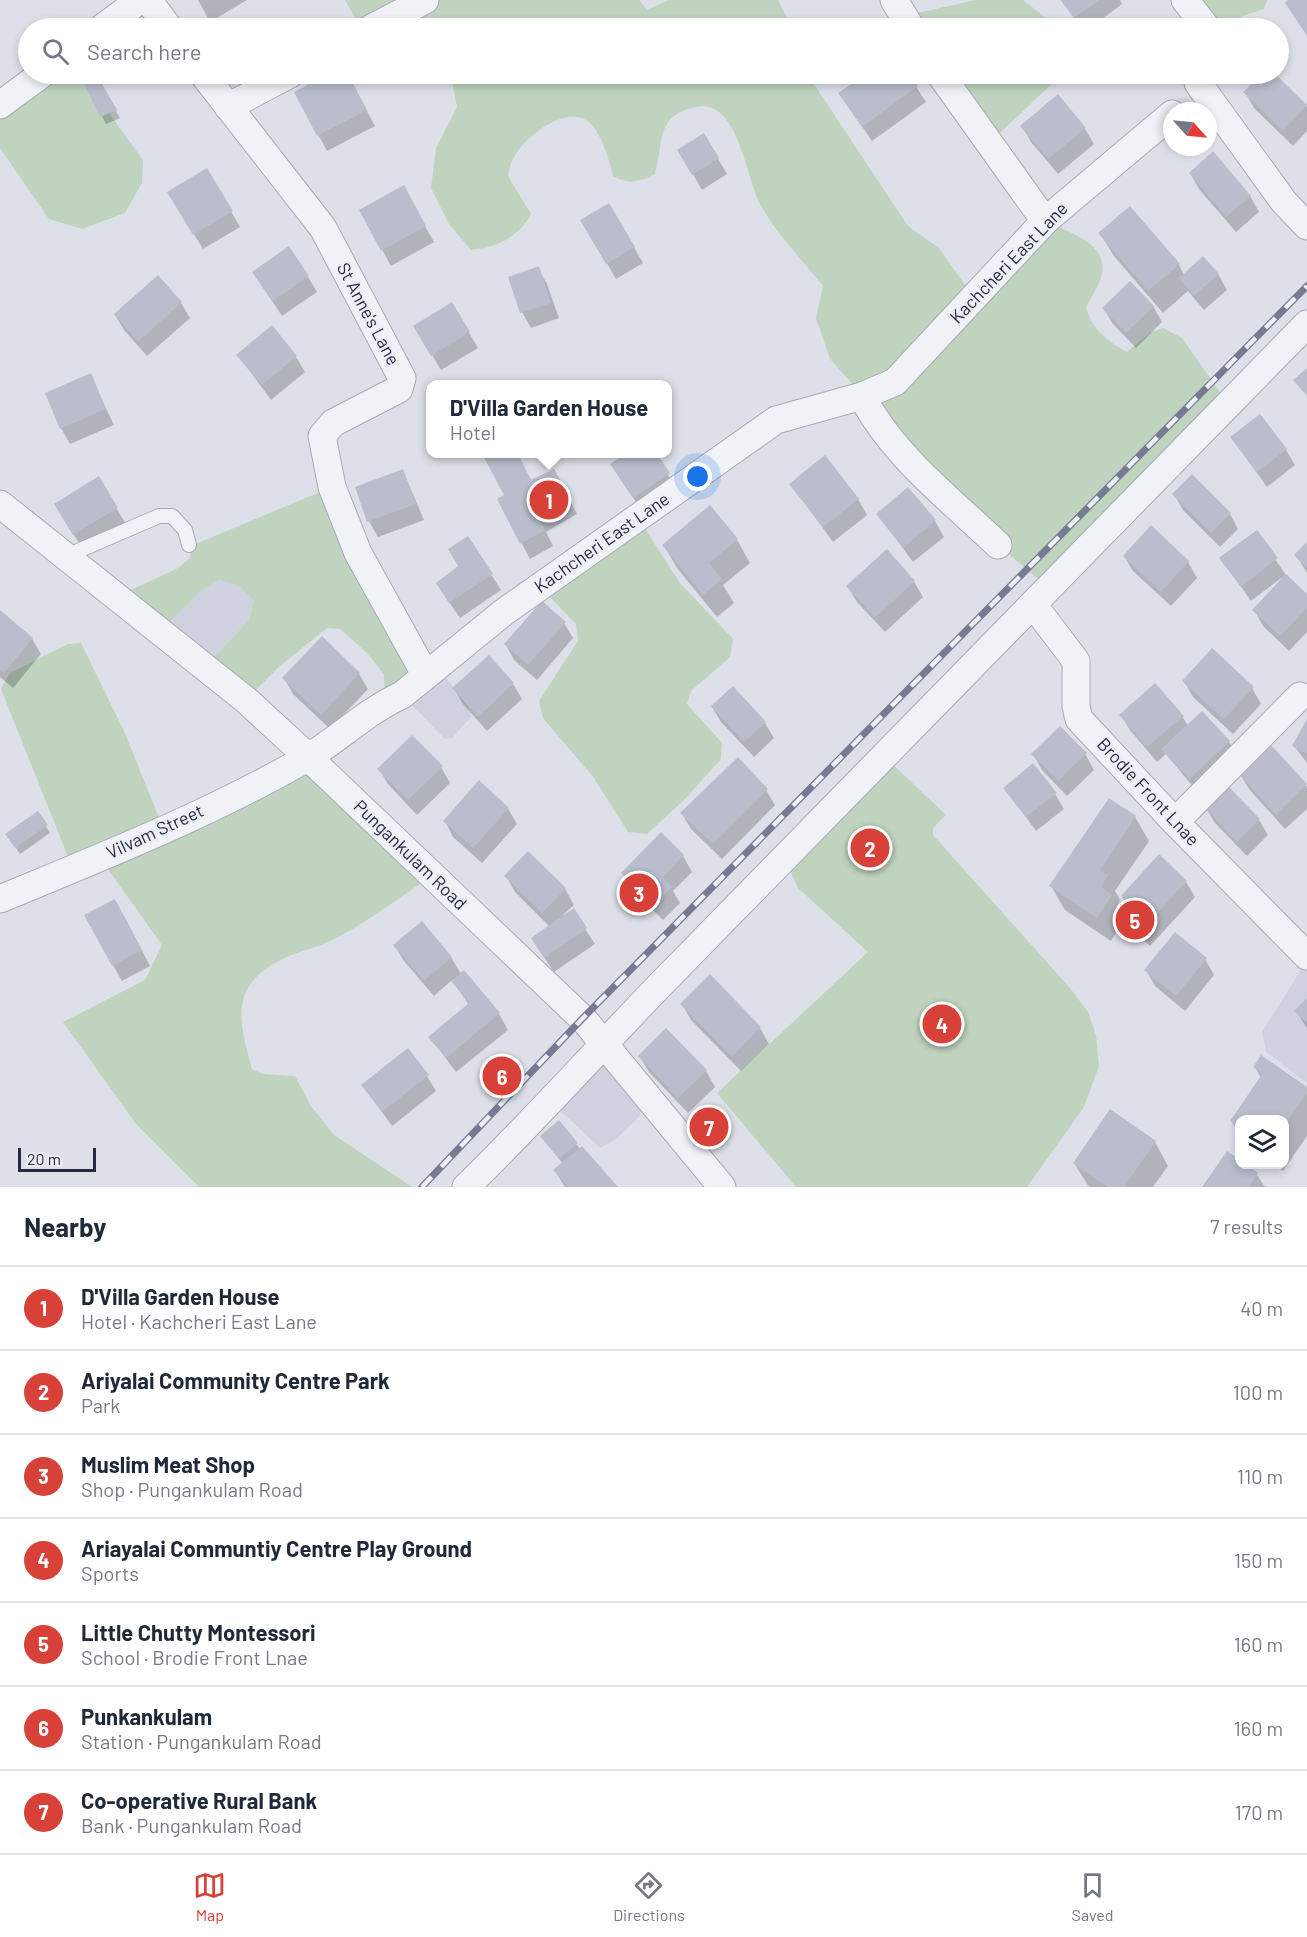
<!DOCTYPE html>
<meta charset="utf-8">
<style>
:root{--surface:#fff;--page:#f6f6f7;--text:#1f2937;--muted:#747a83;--line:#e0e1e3;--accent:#d84138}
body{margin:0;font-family:Barlow,sans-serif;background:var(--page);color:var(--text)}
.controls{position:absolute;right:18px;bottom:18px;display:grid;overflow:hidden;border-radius:12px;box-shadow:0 3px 9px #0003}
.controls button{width:54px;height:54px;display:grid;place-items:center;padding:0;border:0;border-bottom:2px solid var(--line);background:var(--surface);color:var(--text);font:30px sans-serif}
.compass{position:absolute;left:1163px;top:102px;width:54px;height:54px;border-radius:50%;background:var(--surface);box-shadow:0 3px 9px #0003;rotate:117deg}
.scale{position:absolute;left:18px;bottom:15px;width:78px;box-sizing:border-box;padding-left:6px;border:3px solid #262a40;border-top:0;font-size:16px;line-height:21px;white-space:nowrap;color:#262a40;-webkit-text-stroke:4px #edeff6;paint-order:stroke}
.you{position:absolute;left:698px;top:477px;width:21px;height:21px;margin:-15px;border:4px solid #fff;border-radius:50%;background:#1a73e8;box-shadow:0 0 0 9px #1a73e833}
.badge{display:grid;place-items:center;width:39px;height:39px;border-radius:50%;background:var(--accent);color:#fff;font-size:20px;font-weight:700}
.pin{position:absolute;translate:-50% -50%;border:3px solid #fff;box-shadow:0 2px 6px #0006}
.popup{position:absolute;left:426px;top:380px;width:246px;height:78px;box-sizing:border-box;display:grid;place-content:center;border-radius:12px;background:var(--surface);filter:drop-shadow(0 2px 4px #0005);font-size:20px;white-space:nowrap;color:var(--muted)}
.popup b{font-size:22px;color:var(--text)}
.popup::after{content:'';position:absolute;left:50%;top:100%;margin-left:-12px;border:12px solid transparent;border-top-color:var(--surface)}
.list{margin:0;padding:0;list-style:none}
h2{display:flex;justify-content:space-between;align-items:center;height:78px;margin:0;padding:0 24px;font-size:26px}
h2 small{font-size:20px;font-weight:400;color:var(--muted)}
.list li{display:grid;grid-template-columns:39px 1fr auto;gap:18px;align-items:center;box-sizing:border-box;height:84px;padding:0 24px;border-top:2px solid var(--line)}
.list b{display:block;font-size:22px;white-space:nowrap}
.list p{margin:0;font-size:20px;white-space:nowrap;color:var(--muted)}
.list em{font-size:20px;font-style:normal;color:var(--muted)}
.icon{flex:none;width:33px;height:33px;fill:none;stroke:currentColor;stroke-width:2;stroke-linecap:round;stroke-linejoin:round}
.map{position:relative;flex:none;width:1307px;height:1187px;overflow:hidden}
.search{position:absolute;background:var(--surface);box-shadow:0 3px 9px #0003;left:18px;right:18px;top:18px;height:66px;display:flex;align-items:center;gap:15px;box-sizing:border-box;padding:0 21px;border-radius:33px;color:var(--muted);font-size:22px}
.sheet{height:666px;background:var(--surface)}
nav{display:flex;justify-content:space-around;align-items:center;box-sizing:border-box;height:84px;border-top:2px solid var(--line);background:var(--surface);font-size:16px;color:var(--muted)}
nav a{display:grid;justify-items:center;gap:3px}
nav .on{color:var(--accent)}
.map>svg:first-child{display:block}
.built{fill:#cfd2de}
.green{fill:#bfd3be}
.shadow{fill:#0003}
.building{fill:#babdcc}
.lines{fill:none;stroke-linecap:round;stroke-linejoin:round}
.service-casing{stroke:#a7a9b6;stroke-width:16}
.minor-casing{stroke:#a7a9b6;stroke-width:29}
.service{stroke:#f1f2f7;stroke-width:14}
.minor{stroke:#f1f2f7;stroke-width:27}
.rail-casing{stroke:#767b93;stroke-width:7}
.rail{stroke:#edeff6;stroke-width:4.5;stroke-dasharray:14;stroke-linecap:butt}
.labels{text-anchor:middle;stroke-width:5;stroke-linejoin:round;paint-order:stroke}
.street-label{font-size:18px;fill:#262a40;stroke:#edeff6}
</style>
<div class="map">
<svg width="1307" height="1187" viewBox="0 0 1307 1187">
<rect width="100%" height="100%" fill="#dee0e9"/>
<g class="built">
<polygon points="219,580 238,585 254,601 249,620 204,668 160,632 202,590"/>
<polygon points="436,666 466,702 472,716 452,738 445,739 402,695"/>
<polygon points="1307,960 1307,1083 1266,1052 1262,1032"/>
<polygon points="604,1042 650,1099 638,1118 615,1140 600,1148 550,1101"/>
</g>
<g class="green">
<polygon points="345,0 639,0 647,10 669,0 778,0 792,28 423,28 414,19 361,28"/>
<polygon points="976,0 1023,0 1059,28 911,28 904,16"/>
<polygon points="1185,0 1267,0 1264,9 1240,17 1227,28 1207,28"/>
<polygon points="42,74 81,74 143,160 142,183 125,213 82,229 49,219 0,148 0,105"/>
<path d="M 451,74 L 810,74 L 814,84 L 908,226 L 939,248 L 974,298 L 1045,221 C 1067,232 1108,242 1102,274 C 1100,285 1091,297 1086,307 C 1092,329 1107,341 1127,352 L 1151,332 L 1163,328 L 1182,338 L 1229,405 L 1051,590 L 998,545 L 830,359 L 816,318 L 823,286 C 803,261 776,233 761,206 C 746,180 739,98 696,107 C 655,115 664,143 655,174 C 639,182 629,185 613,176 C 609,159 603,139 592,125 C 570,100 523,137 513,159 C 510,164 509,171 508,176 L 531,214 C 519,237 496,248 471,250 L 449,224 L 431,188 L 436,148 L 457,107 Z"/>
<polygon points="940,74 1054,74 1055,81 989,143"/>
<polygon points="332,487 425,674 385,703 384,674 366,652 340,629 327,628 279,667 246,700 204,668 249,620 254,601 238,585 219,580 202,590 160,632 116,597 178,568 190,558 191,546"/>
<polygon points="638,518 680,583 733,639 730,657 691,691 687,704 722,743 721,759 684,800 647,834 628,832 594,778 543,718 539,701 578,641 576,624 540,587"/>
<path d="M 81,643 L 124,731 L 164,830 L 308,757 L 432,876 C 399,897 363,926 328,942 C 315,948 301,951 289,956 C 230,982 237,1016 252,1069 L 263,1074 L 295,1076 L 311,1106 L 334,1135 L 412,1187 L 199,1187 L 136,1124 L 63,1022 L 145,980 L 162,945 L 100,858 L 73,869 L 1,689 L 10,673 L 68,644 Z"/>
<polygon points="885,757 946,815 933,828 933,835 1070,988 1088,1012 1096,1035 1099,1066 1084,1107 1027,1187 796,1187 717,1093 868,952 798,888 785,860"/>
</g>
<g class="shadow">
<polygon points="198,0 247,0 210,22"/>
<polygon points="1061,0 1120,0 1122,4 1090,28 1081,28"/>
<polygon points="332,74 347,74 375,126 327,151 296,93"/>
<polygon points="867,74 908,74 926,102 872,141 840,94"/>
<polygon points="1264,74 1273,74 1307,107 1307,131 1293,146 1254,108 1245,92"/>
<polygon points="97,77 120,118 106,124 85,83"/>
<polygon points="1022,126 1085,129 1094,144 1058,174 1031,142"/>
<polygon points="704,135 727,174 702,190 679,150"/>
<polygon points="207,170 240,227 203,249 169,193"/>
<polygon points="1190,173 1250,196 1259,212 1236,232 1199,189"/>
<polygon points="403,187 434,242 391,266 361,211"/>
<polygon points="609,205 643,263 616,279 582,220"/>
<polygon points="1100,233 1179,265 1184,275 1218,274 1227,290 1204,310 1188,291 1163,313 1114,256"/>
<polygon points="538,268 547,284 559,318 531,328 522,312"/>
<polygon points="308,277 317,292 282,316 263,287"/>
<polygon points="181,303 190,318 147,356 124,330 115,315"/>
<polygon points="452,304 478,348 441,370 415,327"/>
<polygon points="1153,306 1162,322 1136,348 1113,324 1104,309"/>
<polygon points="238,355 296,357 305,372 271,400"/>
<polygon points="90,375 114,425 70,444 61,428"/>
<polygon points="1232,438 1286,450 1295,465 1267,487"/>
<polygon points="483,454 517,454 532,482 562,486 577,514 546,532 553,546 530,559 499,500 506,496"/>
<polygon points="629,454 655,454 677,489 643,513 612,465"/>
<polygon points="403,471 424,520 378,537 369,521 357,488"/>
<polygon points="98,479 126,524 83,550 56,504"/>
<polygon points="791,484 858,499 867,515 833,542"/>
<polygon points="908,489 935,521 944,537 913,562 878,514"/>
<polygon points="1174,494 1230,514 1238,529 1220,547 1183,510"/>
<polygon points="1151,527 1188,562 1197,578 1171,606 1133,571 1124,556"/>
<polygon points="1256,532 1286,575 1307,596 1307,632 1289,651 1263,626 1254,610 1284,576 1251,601 1221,558"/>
<polygon points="468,538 501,590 460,618 447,599"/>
<polygon points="737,540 750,563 723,585 734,603 717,617 677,568 664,545"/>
<polygon points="1307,544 1307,573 1296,555"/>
<polygon points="914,582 923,597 885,632 857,602 848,587"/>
<polygon points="0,612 32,639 41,654 13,688 0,677"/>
<polygon points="564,623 573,638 537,680 514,660 506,645"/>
<polygon points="359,674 368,689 330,729 293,694 284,678"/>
<polygon points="1184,681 1252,688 1261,704 1233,734 1193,697"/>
<polygon points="513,684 522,699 487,731 463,704 454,689"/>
<polygon points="712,707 765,723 774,738 754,757 721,722"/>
<polygon points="1121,715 1182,716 1188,726 1229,742 1238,757 1199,794 1166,754 1157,762 1130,730"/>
<polygon points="1307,722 1307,763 1294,746"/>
<polygon points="1270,746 1307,787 1307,809 1285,829 1249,789 1240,774"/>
<polygon points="1033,754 1085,754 1094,770 1067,796 1042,770"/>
<polygon points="441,767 450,783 417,815 388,784 379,769"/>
<polygon points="1005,788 1055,794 1064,809 1036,831"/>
<polygon points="766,790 775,805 722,859 691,829 682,814"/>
<polygon points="1206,808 1259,820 1268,835 1247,856 1215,823"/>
<polygon points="508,809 517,824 482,863 453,837 445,821"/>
<polygon points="38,814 50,833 20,854 11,841"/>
<polygon points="1135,817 1149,841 1115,891 1120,900 1117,906 1122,915 1129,908 1122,896 1186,882 1195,897 1150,946 1133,929 1126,917 1111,941 1065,910 1051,886"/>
<polygon points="661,834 683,856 692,872 673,891 680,903 663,920 632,889 623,873"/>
<polygon points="506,876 565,889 574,905 562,916 573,911 595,944 554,972 542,954 550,927 515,892"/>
<polygon points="124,916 150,966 122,981 113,965"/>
<polygon points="395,946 451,957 461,974 464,972 499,1014 508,1030 456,1072 430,1037 469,1005 452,980 434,996 404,961"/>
<polygon points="1205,959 1214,975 1185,1011 1155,986 1146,970"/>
<polygon points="710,976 760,1028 769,1044 741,1071 691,1020 682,1004"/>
<polygon points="1307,1000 1307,1028 1296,1011"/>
<polygon points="640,1057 706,1071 715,1087 688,1113 649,1072"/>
<polygon points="1255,1067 1307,1089 1307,1136 1283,1171 1274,1164 1284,1164 1284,1120 1240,1120 1240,1135 1231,1121 1261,1078"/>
<polygon points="427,1076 436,1091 392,1126 363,1086"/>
<polygon points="558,1122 580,1149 616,1187 565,1187 555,1171 563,1164 542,1136"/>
<polygon points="1155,1142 1168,1166 1153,1187 1089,1187 1074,1163"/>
<polygon points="1240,1164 1257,1175 1265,1187 1204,1187"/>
</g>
<g class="building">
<polygon points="1061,0 1099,0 1074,18"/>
<polygon points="1288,0 1307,0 1307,36 1285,3"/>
<polygon points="329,74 348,74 367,110 317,136 294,92"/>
<polygon points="865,74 910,74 918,86 862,127 838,93"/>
<polygon points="1262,74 1275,74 1307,105 1283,131 1243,92"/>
<polygon points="97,75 117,110 100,117 83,82"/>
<polygon points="1058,94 1086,128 1048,159 1020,126"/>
<polygon points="704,133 719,158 692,175 677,150"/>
<polygon points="1213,151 1251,196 1226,217 1189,173"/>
<polygon points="207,168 233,211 193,235 167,192"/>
<polygon points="404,185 426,226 381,251 359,210"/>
<polygon points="609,203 635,247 606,264 580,220"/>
<polygon points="1130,206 1180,264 1148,291 1098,233"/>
<polygon points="289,246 309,276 272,301 252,272"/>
<polygon points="1203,256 1219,274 1194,296 1179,278"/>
<polygon points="539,266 551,303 520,313 508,277"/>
<polygon points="158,275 182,302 138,342 114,314"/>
<polygon points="1130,281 1154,306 1126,333 1102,308"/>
<polygon points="452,302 470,332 431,356 413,326"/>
<polygon points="272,325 297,356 262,385 236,355"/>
<polygon points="1307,368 1307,396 1293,380"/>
<polygon points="91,373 106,409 60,429 45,393"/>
<polygon points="1260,414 1287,449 1257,472 1230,437"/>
<polygon points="482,454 518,454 531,480 554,469 570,498 538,516 545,530 520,544 497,499 504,495"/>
<polygon points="626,454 657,454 670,473 633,498 610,464"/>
<polygon points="825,455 859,499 823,527 789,484"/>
<polygon points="403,469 416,504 367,522 355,487"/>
<polygon points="1192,474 1231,513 1211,533 1172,494"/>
<polygon points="99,476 118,508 73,535 54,504"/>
<polygon points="908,487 936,520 903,548 876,514"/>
<polygon points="710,505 738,539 709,563 722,579 703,595 662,545"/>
<polygon points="1151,525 1189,561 1161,592 1123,556"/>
<polygon points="1257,530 1278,558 1241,587 1219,558"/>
<polygon points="468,536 493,574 449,603 436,583 458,566 448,549"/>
<polygon points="1307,542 1307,568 1294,555"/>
<polygon points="887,549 915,581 875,618 846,586"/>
<polygon points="1286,574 1307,594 1307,608 1280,636 1252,610"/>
<polygon points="542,601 566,622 528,665 504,644"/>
<polygon points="0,610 33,638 4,673 0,670"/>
<polygon points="322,636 360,673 321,715 282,678"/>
<polygon points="1212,648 1254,687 1224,719 1182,681"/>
<polygon points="489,655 514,683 478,717 452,688"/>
<polygon points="1155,683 1184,716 1147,747 1119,715"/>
<polygon points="733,686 766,722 744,742 711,706"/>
<polygon points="1202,711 1230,741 1189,779 1161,749"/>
<polygon points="1307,719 1307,754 1292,746"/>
<polygon points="1060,726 1087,753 1058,781 1031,754"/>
<polygon points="412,735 443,766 408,800 377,769"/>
<polygon points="1270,744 1307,784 1276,815 1238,773"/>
<polygon points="738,757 768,789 713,844 680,813"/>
<polygon points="1033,763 1057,793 1026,817 1003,788"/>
<polygon points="479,780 509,808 473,848 443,821"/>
<polygon points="1227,785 1260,819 1237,842 1204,807"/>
<polygon points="1109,798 1136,816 1100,870 1108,875 1101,887 1112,895 1097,918 1049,886"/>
<polygon points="38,811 48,825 15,848 5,834"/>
<polygon points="661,832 684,855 663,877 672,887 653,906 621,873"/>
<polygon points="528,851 566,888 542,913 504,876"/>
<polygon points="1159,854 1187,881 1141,931 1122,913 1130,904 1121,896"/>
<polygon points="115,899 142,950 112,966 84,915"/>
<polygon points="574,908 587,928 544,958 531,938"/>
<polygon points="422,921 452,957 424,981 393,945"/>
<polygon points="1175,932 1207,958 1176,996 1144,970"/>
<polygon points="464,970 500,1013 446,1058 428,1037 469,1003 451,981"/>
<polygon points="710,974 761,1027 732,1057 680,1004"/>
<polygon points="1307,998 1307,1023 1294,1011"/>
<polygon points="666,1028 707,1070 678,1098 638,1056"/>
<polygon points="408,1048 429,1075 382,1112 361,1085"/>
<polygon points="1261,1055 1307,1087 1307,1093 1284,1126 1284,1120 1240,1120 1240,1128 1230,1121 1263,1073 1253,1067"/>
<polygon points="1110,1109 1156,1141 1124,1187 1107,1187 1073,1163"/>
<polygon points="559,1120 578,1143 559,1159 540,1136"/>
<polygon points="582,1146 618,1187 568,1187 553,1170"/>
<polygon points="1227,1151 1240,1160 1240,1164 1246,1164 1258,1173 1249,1187 1202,1187"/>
</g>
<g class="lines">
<g class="service-casing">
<polyline id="service" points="64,557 159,516 172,516 185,530 189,545"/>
</g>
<g class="minor-casing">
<g id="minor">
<polyline points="148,0 169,28"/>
<polyline points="894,0 911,28"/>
<polyline points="1185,0 1207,28"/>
<polyline points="102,28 140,0"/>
<polyline points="372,28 425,0"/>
<polyline points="203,74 323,228 402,378 399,389 333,423 322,436 332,487 358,553 425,674"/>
<polyline points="940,74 1045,221"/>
<polyline points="1198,83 1284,202 1307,226"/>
<polyline points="0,105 42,74"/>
<polyline points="228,107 290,74"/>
<path d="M 862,396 C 892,455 950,499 998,545"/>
<polyline points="0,504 246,700 308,757 585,1021 722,1187"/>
<polyline points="1035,607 1076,661 1076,706 1079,719 1175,822 1307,956"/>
<polyline points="1175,822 1300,696"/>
<path d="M 0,899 C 104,856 210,814 307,758 C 340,738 367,711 402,695 L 504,612 L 776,420 L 862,396 L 895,382 L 1045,221 L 1172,114"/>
<path d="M 466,1187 C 534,1121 597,1050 663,982 C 879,764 1093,544 1307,324"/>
</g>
</g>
<use href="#service" class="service"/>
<use href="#minor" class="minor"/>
<g class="rail-casing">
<polyline id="rail" points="422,1187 582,1019 1307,286"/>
</g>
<use href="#rail" class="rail"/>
</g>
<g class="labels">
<g class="street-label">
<text transform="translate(1009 263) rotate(-46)" y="6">Kachcheri East Lane</text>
<text transform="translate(368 314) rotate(62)" y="6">St Anne's Lane</text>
<text transform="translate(602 543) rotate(-35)" y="6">Kachcheri East Lane</text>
<text transform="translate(1148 792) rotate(47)" y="6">Brodie Front Lnae</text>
<text transform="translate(155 832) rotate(-25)" y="6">Vilvam Street</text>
<text transform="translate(410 855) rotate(44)" y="6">Pungankulam Road</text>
</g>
</g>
</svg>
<div class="controls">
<button><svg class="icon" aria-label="layers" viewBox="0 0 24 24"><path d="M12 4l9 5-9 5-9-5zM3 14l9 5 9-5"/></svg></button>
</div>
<svg class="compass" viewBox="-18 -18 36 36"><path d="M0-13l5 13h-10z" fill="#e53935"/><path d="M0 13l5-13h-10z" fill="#747a83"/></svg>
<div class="scale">20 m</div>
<div class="you"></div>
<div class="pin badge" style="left:549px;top:500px">1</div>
<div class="popup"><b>D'Villa Garden House</b>Hotel</div>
<div class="pin badge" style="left:870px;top:848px">2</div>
<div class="pin badge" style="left:639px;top:893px">3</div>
<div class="pin badge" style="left:942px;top:1024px">4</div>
<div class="pin badge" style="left:1135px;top:920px">5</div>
<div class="pin badge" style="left:502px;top:1076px">6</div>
<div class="pin badge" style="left:709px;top:1127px">7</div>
<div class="search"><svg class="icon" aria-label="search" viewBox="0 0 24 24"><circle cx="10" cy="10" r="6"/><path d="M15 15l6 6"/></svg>Search here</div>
</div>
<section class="sheet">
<h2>Nearby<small>7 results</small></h2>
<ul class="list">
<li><span class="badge">1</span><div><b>D'Villa Garden House</b><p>Hotel · Kachcheri East Lane</p></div><em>40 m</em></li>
<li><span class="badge">2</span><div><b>Ariyalai Community Centre Park</b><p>Park</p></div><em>100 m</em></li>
<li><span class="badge">3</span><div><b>Muslim Meat Shop</b><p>Shop · Pungankulam Road</p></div><em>110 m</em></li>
<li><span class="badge">4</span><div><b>Ariayalai Communtiy Centre Play Ground</b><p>Sports</p></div><em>150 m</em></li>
<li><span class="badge">5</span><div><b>Little Chutty Montessori</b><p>School · Brodie Front Lnae</p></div><em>160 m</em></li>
<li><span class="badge">6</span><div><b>Punkankulam</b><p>Station · Pungankulam Road</p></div><em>160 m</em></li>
<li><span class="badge">7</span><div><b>Co-operative Rural Bank</b><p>Bank · Pungankulam Road</p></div><em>170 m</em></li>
</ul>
</section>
<nav>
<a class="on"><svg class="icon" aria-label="map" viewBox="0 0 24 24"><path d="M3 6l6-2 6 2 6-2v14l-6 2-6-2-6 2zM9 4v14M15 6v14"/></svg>Map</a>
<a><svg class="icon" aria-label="directions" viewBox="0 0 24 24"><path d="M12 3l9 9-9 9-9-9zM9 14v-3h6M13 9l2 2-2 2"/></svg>Directions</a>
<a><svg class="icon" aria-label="saved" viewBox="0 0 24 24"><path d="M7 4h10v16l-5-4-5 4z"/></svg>Saved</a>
</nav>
